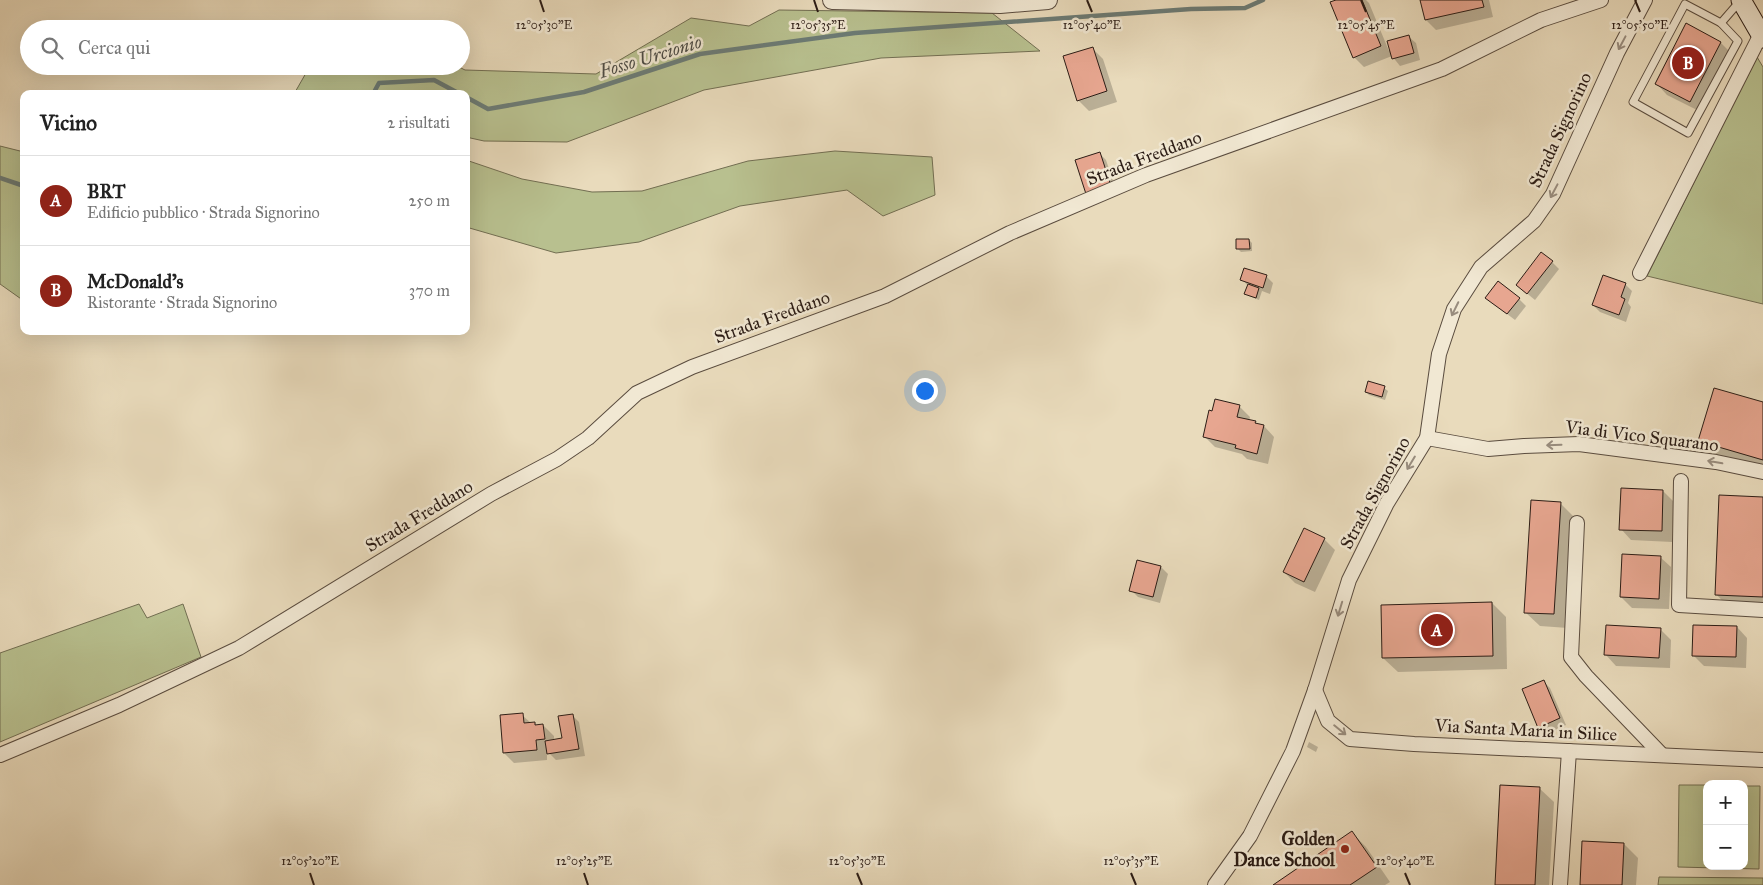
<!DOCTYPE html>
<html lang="it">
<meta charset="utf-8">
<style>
:root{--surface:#fff;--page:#f2f2f2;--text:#222;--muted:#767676;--line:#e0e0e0;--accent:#8f2418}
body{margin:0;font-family:"IM FELL Great Primer",serif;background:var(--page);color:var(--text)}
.controls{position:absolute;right:15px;bottom:15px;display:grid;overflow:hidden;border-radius:10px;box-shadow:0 5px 20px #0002}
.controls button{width:45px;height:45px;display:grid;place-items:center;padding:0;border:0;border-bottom:1px solid var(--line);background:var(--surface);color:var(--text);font:25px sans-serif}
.you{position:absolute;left:924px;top:390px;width:18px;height:18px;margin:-12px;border:4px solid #fff;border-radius:50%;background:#1a73e8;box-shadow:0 0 0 8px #1a73e833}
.badge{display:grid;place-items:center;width:32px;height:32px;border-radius:50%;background:var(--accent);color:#fff;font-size:16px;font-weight:700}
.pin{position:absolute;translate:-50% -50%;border:2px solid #fff;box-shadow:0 1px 5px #0006}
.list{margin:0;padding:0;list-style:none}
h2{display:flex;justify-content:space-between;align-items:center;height:65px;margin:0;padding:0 20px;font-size:21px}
h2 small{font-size:16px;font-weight:400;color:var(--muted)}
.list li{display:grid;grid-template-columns:32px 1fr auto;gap:15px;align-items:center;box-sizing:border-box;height:90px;padding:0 20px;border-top:1px solid var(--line)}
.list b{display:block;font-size:19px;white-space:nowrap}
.list p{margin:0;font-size:16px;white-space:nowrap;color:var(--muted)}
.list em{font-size:16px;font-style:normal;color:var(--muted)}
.icon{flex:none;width:28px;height:28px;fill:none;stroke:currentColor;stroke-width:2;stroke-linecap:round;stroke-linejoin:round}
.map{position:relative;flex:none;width:1763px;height:885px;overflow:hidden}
.search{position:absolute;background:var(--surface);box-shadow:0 5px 20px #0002;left:20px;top:20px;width:450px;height:55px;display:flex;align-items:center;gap:12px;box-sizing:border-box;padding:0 18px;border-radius:28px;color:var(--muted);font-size:19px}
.panel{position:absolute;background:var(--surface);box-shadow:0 5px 20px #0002;left:20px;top:90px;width:450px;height:245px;border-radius:10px}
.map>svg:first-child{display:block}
.green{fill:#b8c08f;stroke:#726e52}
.shadow{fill:#0003}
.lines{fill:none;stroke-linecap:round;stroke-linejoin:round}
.stream{stroke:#6c7b75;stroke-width:4.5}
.building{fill:#e7a690;stroke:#2b1c15}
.service-casing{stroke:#5a4c3f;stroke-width:9}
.minor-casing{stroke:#5a4c3f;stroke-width:16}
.tertiary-casing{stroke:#5a4c3f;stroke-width:20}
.secondary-casing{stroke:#2b1c15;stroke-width:21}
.service{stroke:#f1e8d3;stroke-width:7}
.minor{stroke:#f1e8d3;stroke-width:14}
.tertiary{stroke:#f1e8d3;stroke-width:18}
.secondary{stroke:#f1e8d3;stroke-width:19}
.oneway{stroke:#988c7e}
.ticks{fill:none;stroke:#2b1c15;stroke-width:2}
.poi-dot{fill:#8f2418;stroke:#f1e8d3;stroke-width:2}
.labels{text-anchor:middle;stroke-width:5;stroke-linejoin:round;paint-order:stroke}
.street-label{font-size:18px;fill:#2b1c15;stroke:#f1e8d3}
.poi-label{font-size:18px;font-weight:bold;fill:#2b1c15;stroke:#f1e8d3;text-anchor:end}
.water-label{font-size:19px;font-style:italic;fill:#4c4b45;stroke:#f1e8d3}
.ticks-label{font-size:12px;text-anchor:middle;fill:#2b1c15;stroke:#f1e8d3;stroke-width:5;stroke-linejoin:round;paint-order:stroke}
</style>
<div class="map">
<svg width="1763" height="885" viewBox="0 0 1763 885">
<rect width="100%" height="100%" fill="#e9dbbc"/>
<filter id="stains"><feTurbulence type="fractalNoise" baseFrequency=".004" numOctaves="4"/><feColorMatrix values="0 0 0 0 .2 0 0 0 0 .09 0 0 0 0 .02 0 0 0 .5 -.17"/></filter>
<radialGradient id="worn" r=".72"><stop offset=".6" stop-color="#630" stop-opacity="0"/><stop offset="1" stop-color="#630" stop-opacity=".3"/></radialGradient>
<g class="green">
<polygon points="779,10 992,13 1040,51 881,58 704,90 567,142 484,141 466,137 466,94 294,94 310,66 457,66 465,70 596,74 691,18 749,26"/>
<polygon points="1757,57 1763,67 1763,304 1647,276"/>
<polygon points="0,146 24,152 24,301 0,284"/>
<polygon points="835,151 932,157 935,195 883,216 847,190 740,206 639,242 556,253 466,227 466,160 522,179 592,192 642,191 748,161"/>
<polygon points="139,604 147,618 183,604 201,657 0,742 0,653"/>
<polygon points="1679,785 1707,785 1707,866 1718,866 1718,868 1678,867"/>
<polygon points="1744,786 1760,786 1759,869 1719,868 1719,866 1744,866"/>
<polygon points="1659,877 1763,878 1763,885 1658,885"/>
</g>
<g class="shadow">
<polygon points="1339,0 1366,0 1369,3 1389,51 1409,37 1416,43 1420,60 1400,66 1392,56 1364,67 1354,57"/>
<polygon points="1421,0 1489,0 1493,17 1436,30 1426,20"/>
<polygon points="1721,43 1731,53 1701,112 1667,95 1657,84"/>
<polygon points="1092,48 1103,59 1117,102 1089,111 1078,100"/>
<polygon points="1099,153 1106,160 1117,193 1094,200"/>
<polygon points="1249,240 1252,243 1252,251 1241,252 1238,249"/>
<polygon points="1552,262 1559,269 1535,300 1524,291"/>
<polygon points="1266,276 1273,283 1270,294 1262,291 1259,300 1249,296 1246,293 1248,286 1242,279"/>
<polygon points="1604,277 1626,285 1632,291 1628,303 1631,307 1626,322 1600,312 1593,305"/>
<polygon points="1519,299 1526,306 1515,320 1494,304"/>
<polygon points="1384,388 1388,391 1385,400 1369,395 1366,392"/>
<polygon points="1763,404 1763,470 1713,455 1699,441"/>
<polygon points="1239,406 1250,417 1249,421 1264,426 1274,437 1268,464 1247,459 1242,454 1215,447 1204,436 1213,412"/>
<polygon points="1663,491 1674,502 1672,542 1631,540 1621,529"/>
<polygon points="1763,498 1763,610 1730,609 1716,594"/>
<polygon points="1560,503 1575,518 1568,628 1540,626 1525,612"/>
<polygon points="1324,539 1335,550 1315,592 1295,583 1284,572"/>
<polygon points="1660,557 1671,567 1669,609 1632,608 1621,597"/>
<polygon points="1161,567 1168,574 1160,603 1138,597 1131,590"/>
<polygon points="1492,603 1506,617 1507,669 1398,672 1383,658"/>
<polygon points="1737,627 1747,638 1746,668 1704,666 1694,656"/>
<polygon points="1660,629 1671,640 1670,668 1616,666 1606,655"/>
<polygon points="1543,681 1550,688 1566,725 1546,734 1539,727"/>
<polygon points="522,715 531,723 535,723 537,726 543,725 554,736 554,740 564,739 572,715 579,722 585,756 556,760 547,751 547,760 514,763 504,753"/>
<polygon points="1309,742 1318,747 1316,752 1307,747"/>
<polygon points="1539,788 1554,802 1549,885 1496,885"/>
<polygon points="1352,833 1366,847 1390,882 1385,885 1275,885"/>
<polygon points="1624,844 1638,858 1636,885 1581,885"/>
</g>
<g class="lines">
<g class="stream">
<polyline points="373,94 379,83 434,80 460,94"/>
<polyline points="466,97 488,109 584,92 700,54 855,33 1191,9 1245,8 1263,0"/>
<polyline points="0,178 24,186"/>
</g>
</g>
<g class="building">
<polygon points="1336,0 1362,0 1381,46 1353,58 1330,2"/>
<polygon points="1420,0 1482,0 1484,7 1425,20"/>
<polygon points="1686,23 1721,42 1690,102 1655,84"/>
<polygon points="1409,35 1414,53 1392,59 1387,41"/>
<polygon points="1093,47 1107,91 1077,101 1063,56"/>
<polygon points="1100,152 1111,186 1086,194 1075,160"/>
<polygon points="1236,239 1249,239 1250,249 1236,249"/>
<polygon points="1541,252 1553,261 1527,294 1516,285"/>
<polygon points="1244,268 1267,275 1263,288 1240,280"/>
<polygon points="1603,275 1626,283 1621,297 1625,299 1619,315 1592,305"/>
<polygon points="1498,281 1520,298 1507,314 1485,298"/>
<polygon points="1248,284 1259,288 1256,298 1244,294"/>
<polygon points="1368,381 1385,386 1382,397 1365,392"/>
<polygon points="1714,388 1763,402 1763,460 1698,441"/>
<polygon points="1215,399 1240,405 1237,417 1256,421 1255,423 1264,425 1257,454 1235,448 1236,445 1203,437 1209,410 1212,411"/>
<polygon points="1621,488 1663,490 1662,531 1619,530"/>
<polygon points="1719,495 1763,497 1763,597 1715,595"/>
<polygon points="1531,500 1561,502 1554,614 1524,613"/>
<polygon points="1304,528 1325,538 1304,582 1283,572"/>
<polygon points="1622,554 1661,556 1659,599 1620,597"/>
<polygon points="1137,560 1161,566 1153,597 1129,591"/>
<polygon points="1492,602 1493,656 1382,658 1381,605"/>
<polygon points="1606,625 1661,628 1659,658 1604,655"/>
<polygon points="1693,625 1737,626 1736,657 1692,656"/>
<polygon points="1544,680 1560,718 1538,728 1522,689"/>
<polygon points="523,713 524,723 535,722 535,725 543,724 545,739 536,740 537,750 503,753 500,715"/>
<polygon points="573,714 579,749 547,754 545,741 562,738 558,716"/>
<polygon points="1500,785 1540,787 1535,885 1495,885"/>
<polygon points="1352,831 1377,867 1350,885 1273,885"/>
<polygon points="1582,841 1624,843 1622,885 1580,885"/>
</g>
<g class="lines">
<g class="service-casing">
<g id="service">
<polygon points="1685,4 1721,23 1738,41 1688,133 1633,102"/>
<polyline points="1721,23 1741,0"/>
</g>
</g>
<g class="minor-casing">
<g id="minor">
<polyline points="1640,273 1761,34"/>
<polyline points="1427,438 1488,449 1524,446 1579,444 1716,462 1763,472"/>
<polyline points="1681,481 1679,605 1763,610"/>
<polyline points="1577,523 1571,657 1586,676 1662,755"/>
<polyline points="1315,690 1328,721 1350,739 1414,744 1763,760"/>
<polyline points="0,755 119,705 239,648 491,494 557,459 588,438 637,393 692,367 885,296 1010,233 1146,175 1442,69 1541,20 1601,0"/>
<polyline points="1215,885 1250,836 1293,751 1315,690 1349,580 1387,503 1427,438 1439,354 1454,309 1481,267 1534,221 1553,194 1617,53 1645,0"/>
<polyline points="1560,885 1569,751"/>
</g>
</g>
<g class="tertiary-casing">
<polyline id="tertiary" points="832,0 1000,4 1048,0"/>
</g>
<g class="secondary-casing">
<polyline id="secondary" points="1741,0 1763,38"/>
</g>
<use href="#service" class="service"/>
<use href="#minor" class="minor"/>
<use href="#tertiary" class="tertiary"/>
<use href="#secondary" class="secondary"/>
</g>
<defs><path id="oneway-shaft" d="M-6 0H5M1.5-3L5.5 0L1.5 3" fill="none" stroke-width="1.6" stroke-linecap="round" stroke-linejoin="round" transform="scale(1.25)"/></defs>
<g class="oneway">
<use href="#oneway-shaft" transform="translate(1622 43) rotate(118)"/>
<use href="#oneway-shaft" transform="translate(1554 191) rotate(118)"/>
<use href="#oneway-shaft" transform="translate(1455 309) rotate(116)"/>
<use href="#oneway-shaft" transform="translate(1554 445) rotate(178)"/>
<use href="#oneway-shaft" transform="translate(1715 462) rotate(-170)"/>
<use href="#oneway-shaft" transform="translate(1411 463) rotate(121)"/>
<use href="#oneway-shaft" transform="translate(1340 609) rotate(107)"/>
<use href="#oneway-shaft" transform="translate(1340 730) rotate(39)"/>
</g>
<path class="ticks" d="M 540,0 L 544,12M 814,0 L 818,12M 1087,0 L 1092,12M 1361,0 L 1366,12M 1635,0 L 1640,12M 310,873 L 314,885M 584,873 L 588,885M 857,873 L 862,885M 1131,873 L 1136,885M 1405,873 L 1410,885"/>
<circle class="poi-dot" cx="1345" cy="849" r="5"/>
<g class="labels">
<g class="street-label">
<text transform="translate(1560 130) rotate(-65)" y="6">Strada Signorino</text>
<text transform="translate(1144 158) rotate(-21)" y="6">Strada Freddano</text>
<text transform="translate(772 317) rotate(-20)" y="6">Strada Freddano</text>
<text transform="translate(1642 436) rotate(7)" y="6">Via di Vico Squarano</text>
<text transform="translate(1375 493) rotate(-61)" y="6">Strada Signorino</text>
<text transform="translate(419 516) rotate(-31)" y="6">Strada Freddano</text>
<text transform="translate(1526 730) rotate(3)" y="6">Via Santa Maria in Silice</text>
</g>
<g class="poi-label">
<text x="1335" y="845">Golden<tspan x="1335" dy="21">Dance School</tspan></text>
</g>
<g class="water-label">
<text transform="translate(650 56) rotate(-17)" y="7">Fosso Urcionio</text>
</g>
</g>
<g class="ticks-label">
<text x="1640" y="29">12°05'50"E</text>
<text x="544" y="29">12°05'30"E</text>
<text x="818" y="29">12°05'35"E</text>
<text x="1092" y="29">12°05'40"E</text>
<text x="1366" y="29">12°05'45"E</text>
<text x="310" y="865">12°05'20"E</text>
<text x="584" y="865">12°05'25"E</text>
<text x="857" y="865">12°05'30"E</text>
<text x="1131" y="865">12°05'35"E</text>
<text x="1405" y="865">12°05'40"E</text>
</g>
<rect width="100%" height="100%" filter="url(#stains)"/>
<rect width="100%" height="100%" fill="url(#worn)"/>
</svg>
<div class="controls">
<button>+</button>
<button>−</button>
</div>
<div class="you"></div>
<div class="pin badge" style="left:1437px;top:630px">A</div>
<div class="pin badge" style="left:1688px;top:63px">B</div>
<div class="search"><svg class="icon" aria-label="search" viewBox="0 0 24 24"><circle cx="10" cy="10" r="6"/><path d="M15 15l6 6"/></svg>Cerca qui</div>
<section class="panel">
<h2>Vicino<small>2 risultati</small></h2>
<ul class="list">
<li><span class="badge">A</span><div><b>BRT</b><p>Edificio pubblico · Strada Signorino</p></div><em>250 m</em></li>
<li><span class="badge">B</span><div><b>McDonald's</b><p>Ristorante · Strada Signorino</p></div><em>370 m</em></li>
</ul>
</section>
</div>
